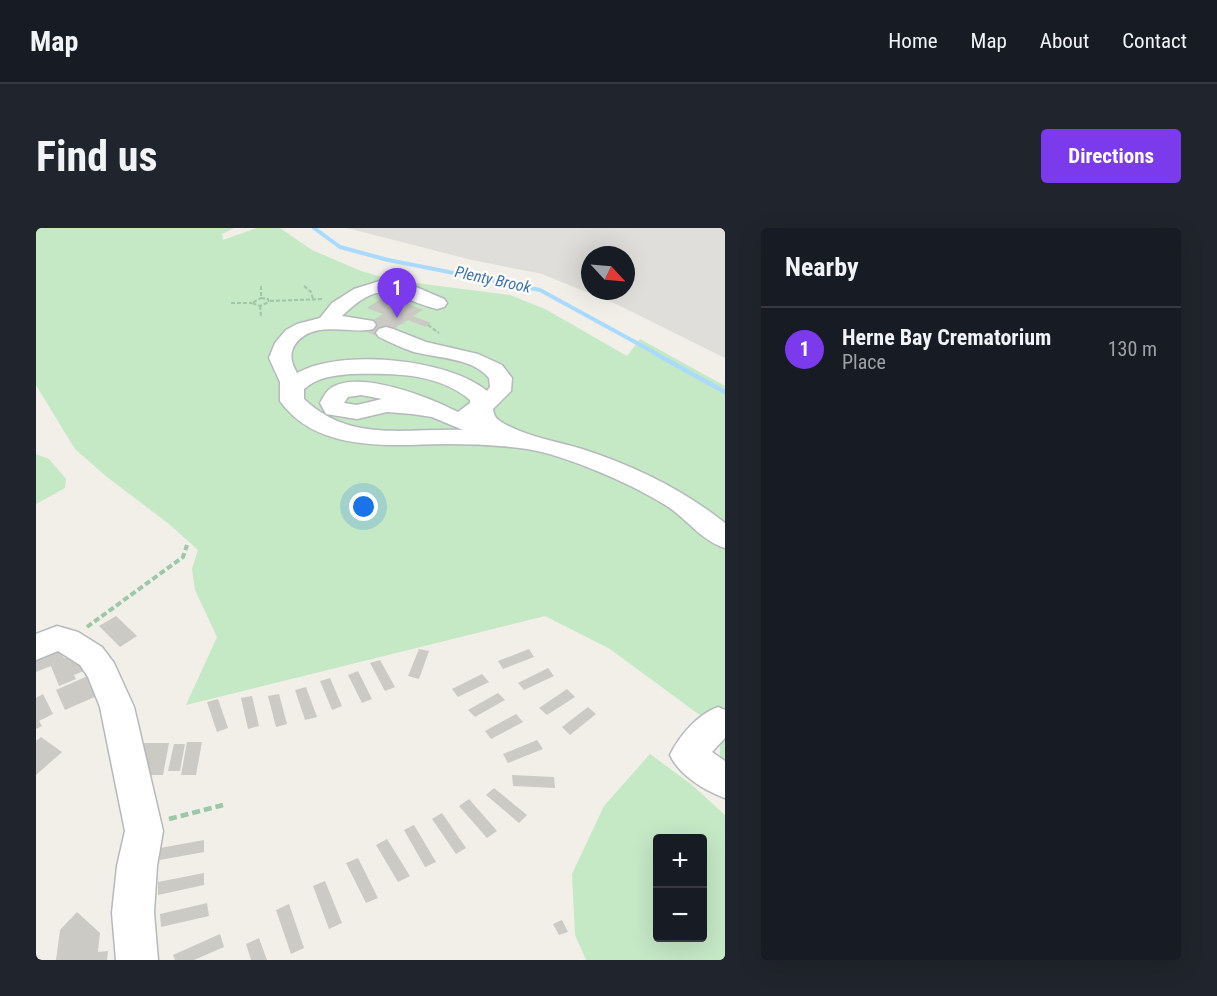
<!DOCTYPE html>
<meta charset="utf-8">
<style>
:root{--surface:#171b24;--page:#20242c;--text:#f1f3f6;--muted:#9ea1a6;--line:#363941;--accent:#7c3aed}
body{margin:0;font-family:"Roboto Condensed",sans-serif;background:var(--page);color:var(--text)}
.controls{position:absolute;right:18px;bottom:18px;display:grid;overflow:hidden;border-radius:6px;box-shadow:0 6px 24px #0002}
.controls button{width:54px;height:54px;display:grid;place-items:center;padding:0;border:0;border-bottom:2px solid var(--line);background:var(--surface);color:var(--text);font:30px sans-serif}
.compass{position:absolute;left:545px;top:18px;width:54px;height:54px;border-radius:50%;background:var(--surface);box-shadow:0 6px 24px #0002;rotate:116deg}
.you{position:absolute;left:328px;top:279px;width:21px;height:21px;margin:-15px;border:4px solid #fff;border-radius:50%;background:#1a73e8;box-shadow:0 0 0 9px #1a73e833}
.badge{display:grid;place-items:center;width:39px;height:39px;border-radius:50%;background:var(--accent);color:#fff;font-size:20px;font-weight:700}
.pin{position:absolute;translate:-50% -50px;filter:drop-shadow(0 2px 3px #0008)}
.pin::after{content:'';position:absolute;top:32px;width:21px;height:18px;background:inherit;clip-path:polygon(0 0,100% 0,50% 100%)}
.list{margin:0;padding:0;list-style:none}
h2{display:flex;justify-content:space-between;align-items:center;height:78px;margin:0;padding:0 24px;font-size:26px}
h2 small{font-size:20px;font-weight:400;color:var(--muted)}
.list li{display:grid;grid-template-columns:39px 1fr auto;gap:18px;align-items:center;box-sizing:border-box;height:84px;padding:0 24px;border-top:2px solid var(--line)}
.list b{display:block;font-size:22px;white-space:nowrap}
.list p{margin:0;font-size:20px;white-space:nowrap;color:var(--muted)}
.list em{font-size:20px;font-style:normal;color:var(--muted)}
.map{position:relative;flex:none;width:689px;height:732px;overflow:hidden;border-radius:6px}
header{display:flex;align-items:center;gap:36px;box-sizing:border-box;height:84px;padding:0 30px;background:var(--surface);border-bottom:2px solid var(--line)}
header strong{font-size:28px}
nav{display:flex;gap:33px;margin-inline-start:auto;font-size:21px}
.intro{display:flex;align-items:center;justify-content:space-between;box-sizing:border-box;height:144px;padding:0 36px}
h1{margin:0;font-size:42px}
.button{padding:15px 27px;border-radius:6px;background:var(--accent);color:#fff;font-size:21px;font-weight:700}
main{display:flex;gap:36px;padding:0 36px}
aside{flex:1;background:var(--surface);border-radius:6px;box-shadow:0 6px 24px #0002}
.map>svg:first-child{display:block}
.industrial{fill:#e0deda;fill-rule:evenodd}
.green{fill:#c5e8c5;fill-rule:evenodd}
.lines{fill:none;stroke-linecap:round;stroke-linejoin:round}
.stream-far1{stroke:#aadaff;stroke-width:4}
.stream{stroke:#aadaff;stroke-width:4.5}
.building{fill:#cccac5}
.minor-casing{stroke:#b5b8bc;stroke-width:3}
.path-far2{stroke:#9cc7a9;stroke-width:2;stroke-dasharray:4 2;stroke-linecap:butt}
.path-far1{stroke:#9cc7a9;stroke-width:4;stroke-dasharray:6 3;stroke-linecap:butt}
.path{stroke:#9cc7a9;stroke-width:4.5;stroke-dasharray:8 4;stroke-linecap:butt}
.minor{fill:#fff;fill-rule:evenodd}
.labels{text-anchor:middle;stroke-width:4.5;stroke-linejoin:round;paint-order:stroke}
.far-water-label{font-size:16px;font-style:italic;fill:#4174aa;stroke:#fff}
</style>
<header>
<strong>Map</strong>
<nav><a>Home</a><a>Map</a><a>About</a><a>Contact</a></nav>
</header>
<div class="intro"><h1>Find us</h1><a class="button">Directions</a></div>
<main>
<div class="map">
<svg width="689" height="732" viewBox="0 0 689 732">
<rect width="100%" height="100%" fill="#f1efe8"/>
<path class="industrial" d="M 311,0 L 689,0 L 689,130 L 580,76 L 506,46 L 436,32 ZM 554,27 L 590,27 L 590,63 L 554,63 Z"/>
<g class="green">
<polygon points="0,0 198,0 186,6 187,12 221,0 244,0 276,22 325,43 356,52 474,67 509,81 591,128 604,111 689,158 689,563 669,541 684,528 684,502 574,421 509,388 150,477 181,409 159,362 156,341 162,322 133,296 71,249 39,221 0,157"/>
<polygon points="0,226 13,231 30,251 29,260 0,276"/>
<path d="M 614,526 L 656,557 L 689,587 L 689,732 L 550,732 L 539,707 L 536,646 L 568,578 ZM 622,610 L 666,610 L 666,710 L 622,710 Z"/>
</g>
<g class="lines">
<polyline class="stream-far1" points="278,0 304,19 352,32 504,62 621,126"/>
<polyline class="stream" points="618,125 689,164"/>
</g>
<g class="building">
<polygon points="365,68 376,72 370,75 387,82 377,88 395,95 390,99 372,92 344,109 323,101 347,86 331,80 345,71 353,75"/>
<polygon points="80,388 101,408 84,419 63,398"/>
<polygon points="383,421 393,423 383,451 372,448"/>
<polygon points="493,421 498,429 467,441 462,433"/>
<polygon points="25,423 28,430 40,425 48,443 38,447 40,451 23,458 15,438 0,444 0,433"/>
<polygon points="344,432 359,459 349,463 334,435"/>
<polygon points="512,440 518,448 488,462 482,455"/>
<polygon points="322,443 336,471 326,475 312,447"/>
<polygon points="446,446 453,454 422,469 416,461"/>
<polygon points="54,447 63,467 29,482 20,462"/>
<polygon points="294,450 306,478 296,482 284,453"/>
<polygon points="270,459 281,489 269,492 259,462"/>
<polygon points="531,461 539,469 511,487 503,480"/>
<polygon points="462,465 469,472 439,489 432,482"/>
<polygon points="7,466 17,486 3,493 6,498 0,501 0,470"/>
<polygon points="243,466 251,496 240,499 232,468"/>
<polygon points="216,468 223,498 212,501 205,470"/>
<polygon points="182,471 192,500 181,504 171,474"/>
<polygon points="552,479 560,486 534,507 526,499"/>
<polygon points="480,486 487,494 455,511 449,503"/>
<polygon points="5,509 26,524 0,547 0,513"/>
<polygon points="501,512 507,521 472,535 467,526"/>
<polygon points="151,514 166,514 160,547 145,547"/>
<polygon points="108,515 133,515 127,547 101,547"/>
<polygon points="138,516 149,516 144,543 132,543"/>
<polygon points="476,547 518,549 519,560 477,558"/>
<polygon points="458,560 491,587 483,595 450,567"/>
<polygon points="433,571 461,603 451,610 423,578"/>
<polygon points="406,585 430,620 420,626 396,591"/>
<polygon points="378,597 400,634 389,639 368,602"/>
<polygon points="351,611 374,648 362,654 340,617"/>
<polygon points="168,612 168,624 124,632 124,620"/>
<polygon points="322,630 342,670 330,675 310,635"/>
<polygon points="168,645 168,657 122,667 122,654"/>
<polygon points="289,653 306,695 293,701 277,658"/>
<polygon points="171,675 173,688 125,699 124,686"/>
<polygon points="253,676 268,720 255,726 240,682"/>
<polygon points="41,684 64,705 62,724 72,723 71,732 20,732 24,702"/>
<polygon points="526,692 532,704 523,707 517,696"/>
<polygon points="184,706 188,719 158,732 139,732 137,727"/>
<polygon points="223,710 231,732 215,732 210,716"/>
</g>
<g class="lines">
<g class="minor-casing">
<g id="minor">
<path d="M 347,52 L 373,56 L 408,71 L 411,75 L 408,79 L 401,81 C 357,70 349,46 306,88 L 337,93 L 340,97 L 337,101 C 315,107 276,90 258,118 C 253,128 256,136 261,145 C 306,120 413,131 451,163 L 454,159 L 453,150 C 437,130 401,130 378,124 C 366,120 354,114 343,109 L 340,105 L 343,101 L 350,99 L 357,101 L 390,114 L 442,126 L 466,137 L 476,150 L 475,163 L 457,181 C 458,188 460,191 467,195 C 491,209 520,213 546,221 C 599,238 646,261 689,295 L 689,320 C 668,314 652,293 634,280 C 601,258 530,227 491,221 C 464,217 436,216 409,216 C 354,217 281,225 244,173 L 244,154 L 233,130 L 239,115 L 250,102 L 261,96 L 284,90 L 296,75 L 318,61 ZM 314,146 C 353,145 402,144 434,172 L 434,175 L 422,184 C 395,170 323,141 295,160 C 290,163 287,170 284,175 L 290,186 L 321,191 L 351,184 L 376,186 L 396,189 L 427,202 C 369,200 314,215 268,171 L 268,161 C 282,149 296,148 314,146 ZM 325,167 L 346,171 L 321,177 L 308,175 L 312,169 Z"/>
<polygon points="21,398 42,404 66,419 78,435 98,479 127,603 121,638 118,685 122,732 80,732 76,685 81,638 89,603 64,479 52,449 44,437 22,423 0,432 0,406"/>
<path d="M 682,479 L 689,482 L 689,510 L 676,524 L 689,533 L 689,570 C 669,563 643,547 634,527 C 643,508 662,486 682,479 Z"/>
</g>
</g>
<g class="path-far2">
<polyline points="225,58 225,70"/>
<polyline points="268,58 275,64 277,71"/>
<polygon points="225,70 232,71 233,74 224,78 216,75"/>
<polyline points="234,73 287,71"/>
<polyline points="195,75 216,75"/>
<polyline points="224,78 225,88"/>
<polyline points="392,97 403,105"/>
</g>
<polyline class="path-far1" points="51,399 147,329 151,317"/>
<polyline class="path" points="133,591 187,577"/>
<use href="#minor" class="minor"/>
</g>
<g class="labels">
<g class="far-water-label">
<text transform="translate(457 51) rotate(12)" y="6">Plenty Brook</text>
</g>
</g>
</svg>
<div class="controls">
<button>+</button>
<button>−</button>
</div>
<svg class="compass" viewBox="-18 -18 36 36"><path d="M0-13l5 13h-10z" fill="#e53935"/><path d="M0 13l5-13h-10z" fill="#9ea1a6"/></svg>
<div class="you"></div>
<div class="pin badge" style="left:361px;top:90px">1</div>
</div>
<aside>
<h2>Nearby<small></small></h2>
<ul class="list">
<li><span class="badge">1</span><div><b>Herne Bay Crematorium</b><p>Place</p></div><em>130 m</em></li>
</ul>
</aside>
</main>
